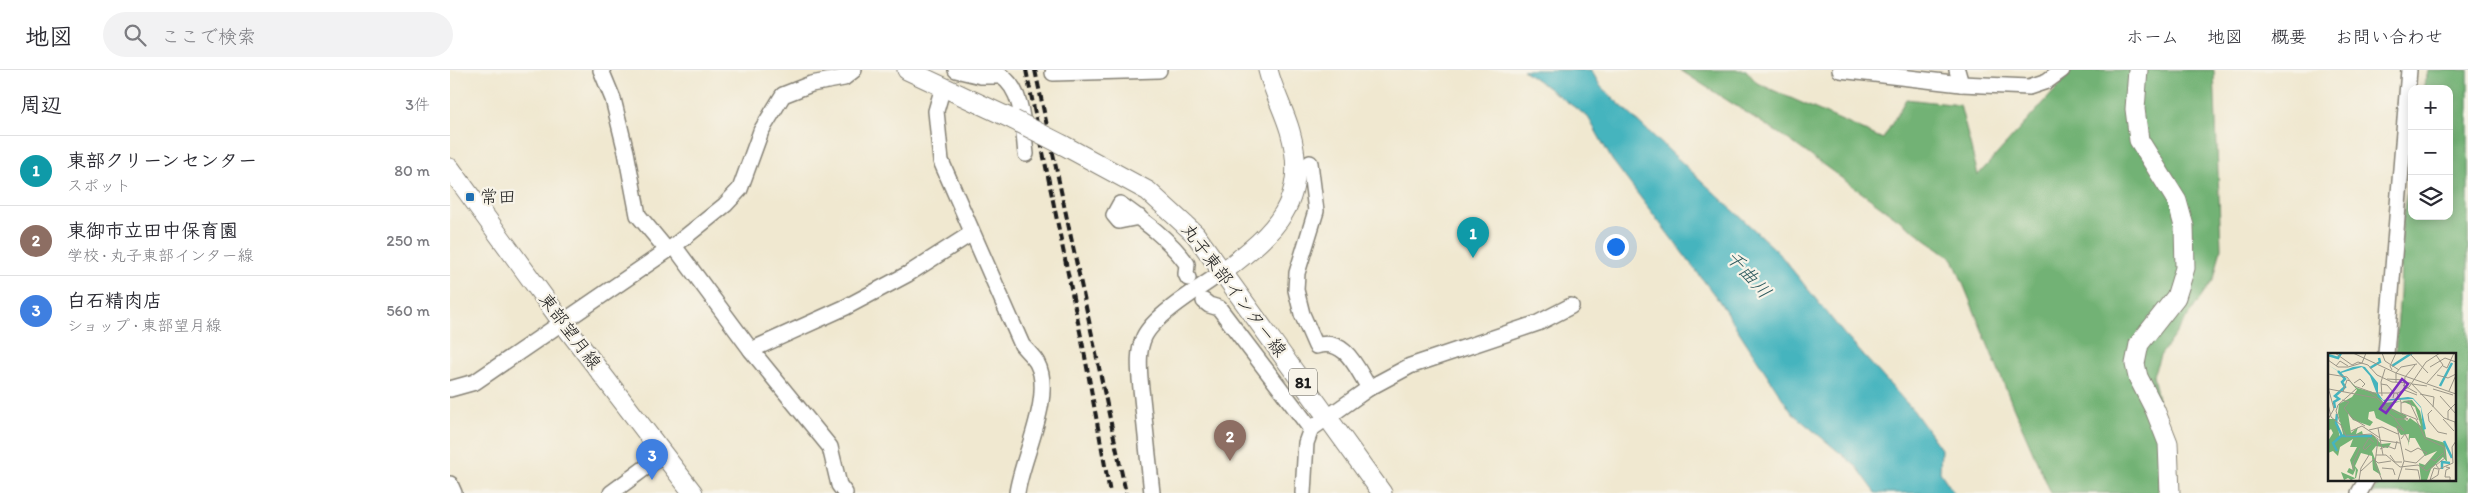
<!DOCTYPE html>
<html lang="ja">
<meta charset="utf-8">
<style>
:root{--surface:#fff;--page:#f2f2f3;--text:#2b2b33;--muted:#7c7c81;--line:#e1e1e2;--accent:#1f6fb2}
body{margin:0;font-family:Itim,"Klee One",sans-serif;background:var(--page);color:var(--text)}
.controls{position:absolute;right:15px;top:15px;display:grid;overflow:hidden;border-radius:10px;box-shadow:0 2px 12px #0003}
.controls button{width:45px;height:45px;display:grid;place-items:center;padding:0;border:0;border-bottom:1px solid var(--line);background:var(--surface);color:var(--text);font:25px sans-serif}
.you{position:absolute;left:1165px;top:176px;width:18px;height:18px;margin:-12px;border:4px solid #fff;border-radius:50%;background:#1a73e8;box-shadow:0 0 0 8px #1a73e833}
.badge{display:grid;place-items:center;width:32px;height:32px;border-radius:50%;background:var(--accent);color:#fff;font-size:16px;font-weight:700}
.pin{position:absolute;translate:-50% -41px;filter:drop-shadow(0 1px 2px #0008)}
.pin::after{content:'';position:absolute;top:26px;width:18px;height:15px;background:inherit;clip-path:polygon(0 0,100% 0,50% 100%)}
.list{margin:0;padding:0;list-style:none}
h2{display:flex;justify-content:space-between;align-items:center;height:65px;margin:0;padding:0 20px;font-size:21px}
h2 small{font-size:16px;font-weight:400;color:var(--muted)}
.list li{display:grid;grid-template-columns:32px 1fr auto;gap:15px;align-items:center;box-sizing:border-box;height:70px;padding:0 20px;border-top:1px solid var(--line)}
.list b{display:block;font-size:19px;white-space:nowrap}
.list p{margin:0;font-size:16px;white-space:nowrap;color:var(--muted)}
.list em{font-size:16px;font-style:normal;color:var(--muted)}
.icon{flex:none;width:28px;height:28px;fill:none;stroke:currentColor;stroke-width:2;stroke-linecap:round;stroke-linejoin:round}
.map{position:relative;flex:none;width:2018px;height:423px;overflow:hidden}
header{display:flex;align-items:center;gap:30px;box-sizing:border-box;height:70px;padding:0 25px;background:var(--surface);border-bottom:1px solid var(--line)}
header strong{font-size:24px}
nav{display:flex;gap:28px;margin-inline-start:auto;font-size:18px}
.search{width:350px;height:45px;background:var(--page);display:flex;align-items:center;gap:12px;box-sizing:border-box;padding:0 18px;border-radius:28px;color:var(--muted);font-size:19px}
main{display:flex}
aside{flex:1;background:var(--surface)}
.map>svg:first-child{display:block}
.forest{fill:#72b274;stroke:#476748}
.water{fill:#45b4be;stroke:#30686d}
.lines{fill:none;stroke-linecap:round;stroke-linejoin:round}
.minor-casing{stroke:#868276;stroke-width:18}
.major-casing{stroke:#868276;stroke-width:21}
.minor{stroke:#fff;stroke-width:15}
.major{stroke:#fff;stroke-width:19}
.rail{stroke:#1c1c1c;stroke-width:4;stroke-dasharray:8 4;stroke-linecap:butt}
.major-bridge-casing{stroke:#868276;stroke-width:21;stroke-linecap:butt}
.major-bridge{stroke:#fff;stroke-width:19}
.poi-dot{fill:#1f6fb2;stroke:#f7f3e8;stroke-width:2}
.labels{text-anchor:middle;stroke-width:4.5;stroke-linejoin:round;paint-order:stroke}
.shield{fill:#f7f3e8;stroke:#5e5c59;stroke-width:1}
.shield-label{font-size:16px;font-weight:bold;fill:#1c1c1c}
.poi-label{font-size:18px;fill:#1c1c1c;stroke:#f7f3e8;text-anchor:start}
.street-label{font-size:18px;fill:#1c1c1c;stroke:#f7f3e8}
.water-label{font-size:19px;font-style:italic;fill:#2c595d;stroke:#f7f3e8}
.inset-river{fill:none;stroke:#45b4be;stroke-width:2.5}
.inset-road{fill:none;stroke:#9b9688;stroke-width:1}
.view{fill:#7b2cbf;fill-opacity:0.15;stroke:#7b2cbf;stroke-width:2.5}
.inset-edge{fill:none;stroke:#1c1c1c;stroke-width:2.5}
</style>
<header>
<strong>地図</strong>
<div class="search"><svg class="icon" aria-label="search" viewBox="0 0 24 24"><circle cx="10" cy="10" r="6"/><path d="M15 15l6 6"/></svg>ここで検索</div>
<nav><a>ホーム</a><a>地図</a><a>概要</a><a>お問い合わせ</a></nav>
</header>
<main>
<aside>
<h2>周辺<small>3件</small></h2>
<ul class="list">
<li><span class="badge" style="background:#0f9aa8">1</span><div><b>東部クリーンセンター</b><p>スポット</p></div><em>80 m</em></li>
<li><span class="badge" style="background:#8d6e63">2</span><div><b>東御市立田中保育園</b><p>学校 · 丸子東部インター線</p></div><em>250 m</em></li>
<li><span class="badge" style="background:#3f7fe0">3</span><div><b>白石精肉店</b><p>ショップ · 東部望月線</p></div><em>560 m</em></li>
</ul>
</aside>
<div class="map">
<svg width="2018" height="423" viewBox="0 0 2018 423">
<rect width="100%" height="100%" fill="#f7f3e8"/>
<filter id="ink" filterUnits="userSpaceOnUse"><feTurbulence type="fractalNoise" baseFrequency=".02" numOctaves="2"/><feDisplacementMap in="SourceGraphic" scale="10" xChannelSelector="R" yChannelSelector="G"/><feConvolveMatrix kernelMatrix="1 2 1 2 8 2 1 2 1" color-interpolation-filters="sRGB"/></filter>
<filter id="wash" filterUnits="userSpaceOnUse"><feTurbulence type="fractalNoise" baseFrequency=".0096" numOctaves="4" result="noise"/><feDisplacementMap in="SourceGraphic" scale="20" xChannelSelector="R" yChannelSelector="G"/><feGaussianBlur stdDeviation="1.12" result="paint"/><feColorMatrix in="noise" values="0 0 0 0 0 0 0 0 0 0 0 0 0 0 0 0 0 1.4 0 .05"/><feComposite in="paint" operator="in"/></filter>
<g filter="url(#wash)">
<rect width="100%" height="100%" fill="#f0e8d0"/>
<g class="forest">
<polygon points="1230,0 1296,0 1307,13 1433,69 1456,29 1510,35 1528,105 1617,7 1620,0 1764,0 1771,178 1764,209 1710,286 1703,305 1715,365 1708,423 1601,423 1562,334 1503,189 1339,70"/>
<polygon points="1978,0 2018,0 2018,423 1921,423 1933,409 2004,409 2004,284 1945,284 1950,223 1952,152 1962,88 1962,146 1999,146 1999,19 1973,19"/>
</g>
<polygon class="water" points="1073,0 1141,0 1151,17 1328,182 1394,264 1463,340 1491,379 1490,402 1504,423 1426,423 1407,397 1342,343 1269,231 1162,90 1138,47"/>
</g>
<g filter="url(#ink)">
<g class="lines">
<g class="minor-casing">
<g id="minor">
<polyline points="151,0 163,29 176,82 188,145 217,180"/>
<path d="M 506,0 L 531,6 L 551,6 C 574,20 573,60 576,84"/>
<polyline points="1390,0 1511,14 1579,17 1597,11 1612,0"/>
<polyline points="1507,0 1511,14"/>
<polyline points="603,3 709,0"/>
<path d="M 493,17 L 486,41 L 491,91 L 572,275 C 577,281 584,287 587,293 C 605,326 571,389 567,423"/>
<path d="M 860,93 L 866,141 L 847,203 L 846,220 L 852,244 L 866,276 C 895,267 906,297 919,318"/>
<path d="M 689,147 L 669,151 L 664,145 L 670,134 C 695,152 719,169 737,194 L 736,204 L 738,208"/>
<polyline points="224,176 301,280 380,377 389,415 395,423"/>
<polyline points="754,231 759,235 769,238 861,359"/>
<polyline points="301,280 396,237 458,204 522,163"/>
<polyline points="1936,284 1959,0"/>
<polyline points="0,319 25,312 224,176 275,135 290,119 311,61 333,25 361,14 394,8 404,0"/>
<polyline points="0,414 4,423"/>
<polyline points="161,423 214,384"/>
<path d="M 702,423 L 690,309 C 689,295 688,280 694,267 C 704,245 753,216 774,201"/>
<polyline points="853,423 856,373 861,359 878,347 919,318 960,296 1088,253 1121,236"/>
<polyline points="1909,423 1917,409"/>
</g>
</g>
<g class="major-casing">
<g id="major">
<polyline points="457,0 564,50"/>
<polyline points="1688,0 1685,39 1689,70 1727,131 1734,156 1735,198 1726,227 1689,274 1685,294 1688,307 1705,340 1718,373 1720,423"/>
<polyline points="613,75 698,121 745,164 932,423"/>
<polyline points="0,98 112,252 243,423"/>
<path d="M 774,201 C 825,162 860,132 840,61 C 834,40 823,21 818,0"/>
</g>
</g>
<use href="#minor" class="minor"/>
<use href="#major" class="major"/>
<g class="rail">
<polyline points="576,0 634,281 660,423"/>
<polyline points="585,0 676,423"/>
</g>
<g class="major-bridge-casing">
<polyline id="major-bridge" points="564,50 613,75"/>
</g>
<use href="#major-bridge" class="major-bridge"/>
</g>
</g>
<rect class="poi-dot" x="15" y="122" width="10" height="10" rx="2.5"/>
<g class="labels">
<rect class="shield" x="839" y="298.5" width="28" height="27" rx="4"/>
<g class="shield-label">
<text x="853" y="318">81</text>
</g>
<g class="poi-label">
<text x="30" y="133">常田</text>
</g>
<g class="street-label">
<text transform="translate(784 220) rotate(53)" y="6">丸子東部インター線</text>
<text transform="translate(120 261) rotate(53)" y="6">東部望月線</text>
</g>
<g class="water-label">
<text transform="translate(1299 204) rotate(48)" y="7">千曲川</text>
</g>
</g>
<g transform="translate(1878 283)">
<rect width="128" height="128" fill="#f0e8d0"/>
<path d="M 21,27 L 29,35 L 48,40 L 56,50 L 73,48 L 64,51 L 63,55 L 79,63 L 76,66 L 79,68 L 82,65 L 93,73 L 87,54 L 74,48 L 84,47 L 92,58 L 98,84 L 117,90 L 119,108 L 115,108 L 118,108 L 115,104 L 103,116 L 99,127 L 93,127 L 91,110 L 97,112 L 109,98 L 97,103 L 87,85 L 82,85 L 80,93 L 81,81 L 73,82 L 68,75 L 48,65 L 46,58 L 41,59 L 40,66 L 45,69 L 42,73 L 25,67 L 20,60 L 23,80 L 30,74 L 28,81 L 34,78 L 35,82 L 45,82 L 53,91 L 63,90 L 60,95 L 48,93 L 44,98 L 53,122 L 45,117 L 44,103 L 33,100 L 27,113 L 30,117 L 28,125 L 23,127 L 20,125 L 16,127 L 13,119 L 27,125 L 28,115 L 25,122 L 19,119 L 21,115 L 25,117 L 22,107 L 29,94 L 22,94 L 25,86 L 12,94 L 10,103 L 5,98 L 0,100 L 0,88 L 5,80 L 3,76 L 0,78 L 0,66 L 8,66 L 12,85 L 15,81 L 10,60 L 11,51 L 24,44 L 29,37 Z" fill="#72b274"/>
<path d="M 0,12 L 12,19 L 25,14 L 33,13 L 37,14 L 50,30 L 50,40 L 55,47 L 80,44 L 85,45 L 93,54 L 98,76 L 95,77 L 93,55 L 85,46 L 56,48 L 50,44 L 42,23 L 34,14 L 13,20 Z" fill="#45b4be"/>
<path class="inset-river" d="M 0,2 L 10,5 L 13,0M 64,13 L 84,0M 42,15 L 52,9 L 51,5M 112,33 L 124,10M 7,55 L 6,49 L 11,46 L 7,43 L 17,34 L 14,29 L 17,26 L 10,18M 9,61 L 8,70 L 14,83 L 44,83M 116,88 L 124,105M 9,98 L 5,90 L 13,83M 114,116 L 114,109 L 122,110"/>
<path class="inset-road" d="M 7,0 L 24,12M 25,0 L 68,20 L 128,41M 54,0 L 57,8 L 71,17M 74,1 L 82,1 L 100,20M 0,7 L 10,14 L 20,14 L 34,10 L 38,0M 24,12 L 30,9 L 40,12 L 49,22 L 64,29M 8,13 L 12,8 L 20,13M 115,13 L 119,15 L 126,0M 102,14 L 117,5 L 128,9M 64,17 L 62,13 L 68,0M 0,21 L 19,24 L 26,33 L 46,40 L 70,40 L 81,34 L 98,9 L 112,0M 109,22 L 120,25 L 128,21M 77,24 L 76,37 L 89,42M 77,24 L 87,12M 59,26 L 76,27M 64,29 L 83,30M 68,29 L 68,20 L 73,14 L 89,11M 26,30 L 32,26 L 37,31 L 34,34M 83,30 L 116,65 L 127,69 L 128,82M 99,30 L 115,12 L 108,2M 53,31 L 59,32 L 66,40 L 65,45M 84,31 L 99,33M 75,32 L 89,40M 0,34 L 6,56 L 0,66M 1,36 L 48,45M 105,36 L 125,42M 41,38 L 59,54 L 80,66 L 67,66 L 76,78 L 69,73 L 76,108 L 70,127M 121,38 L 128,22M 15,39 L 19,27 L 22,28M 69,40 L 73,49 L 73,60M 92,41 L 106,44 L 105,54M 54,43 L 53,29 L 57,16M 112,43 L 128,61M 14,47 L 21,49 L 16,55 L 24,65 L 37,73M 73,50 L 81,48 L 90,67M 0,51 L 3,64 L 13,72 L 18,83 L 43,81 L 50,86 L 47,110 L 54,127M 54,51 L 54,55 L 68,66M 104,57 L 100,61 L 101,68 L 110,79 L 119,81M 73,60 L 88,66 L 97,85 L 116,94 L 117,105 L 108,112 L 111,116M 115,66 L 126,78M 120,67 L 120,58 L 128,50M 12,69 L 8,58 L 10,52 L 28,36M 50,75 L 55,102M 41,77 L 54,74 L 70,81M 23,78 L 34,73 L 52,85M 73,86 L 77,81 L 81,89M 51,87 L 72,90M 43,91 L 37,97 L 35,95 L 41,85 L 46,89M 52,96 L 59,93 L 67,96 L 69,88M 48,102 L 58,102 L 72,114 L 90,112 L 95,115 L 103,106 L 107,108 L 115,100M 62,102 L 67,109 L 74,109M 76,108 L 88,110 L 99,100 L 90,95 L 83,99 L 77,96M 118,114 L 122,115 L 118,117 L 117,124 L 122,124 L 122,127M 54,115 L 65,116 L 67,122M 94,115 L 99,118 L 108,111M 77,116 L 90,117 L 92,127M 25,118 L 25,110 L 32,95M 33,118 L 46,106 L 50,110 L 63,108M 31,127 L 33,115 L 41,102M 102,127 L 106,115 L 110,116M 102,127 L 110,122 L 111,116 L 125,110 L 124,94 L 128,88"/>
<path class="view" d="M 74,26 L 80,31 L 58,60 L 52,56 Z"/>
<rect width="128" height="128" class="inset-edge"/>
</g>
</svg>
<div class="controls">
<button>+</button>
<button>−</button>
<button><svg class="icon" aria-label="layers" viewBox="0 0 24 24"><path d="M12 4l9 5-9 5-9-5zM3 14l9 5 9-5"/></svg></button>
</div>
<div class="you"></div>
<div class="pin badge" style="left:1023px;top:188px;background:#0f9aa8">1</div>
<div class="pin badge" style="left:780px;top:391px;background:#8d6e63">2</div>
<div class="pin badge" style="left:202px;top:410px;background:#3f7fe0">3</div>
</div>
</main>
